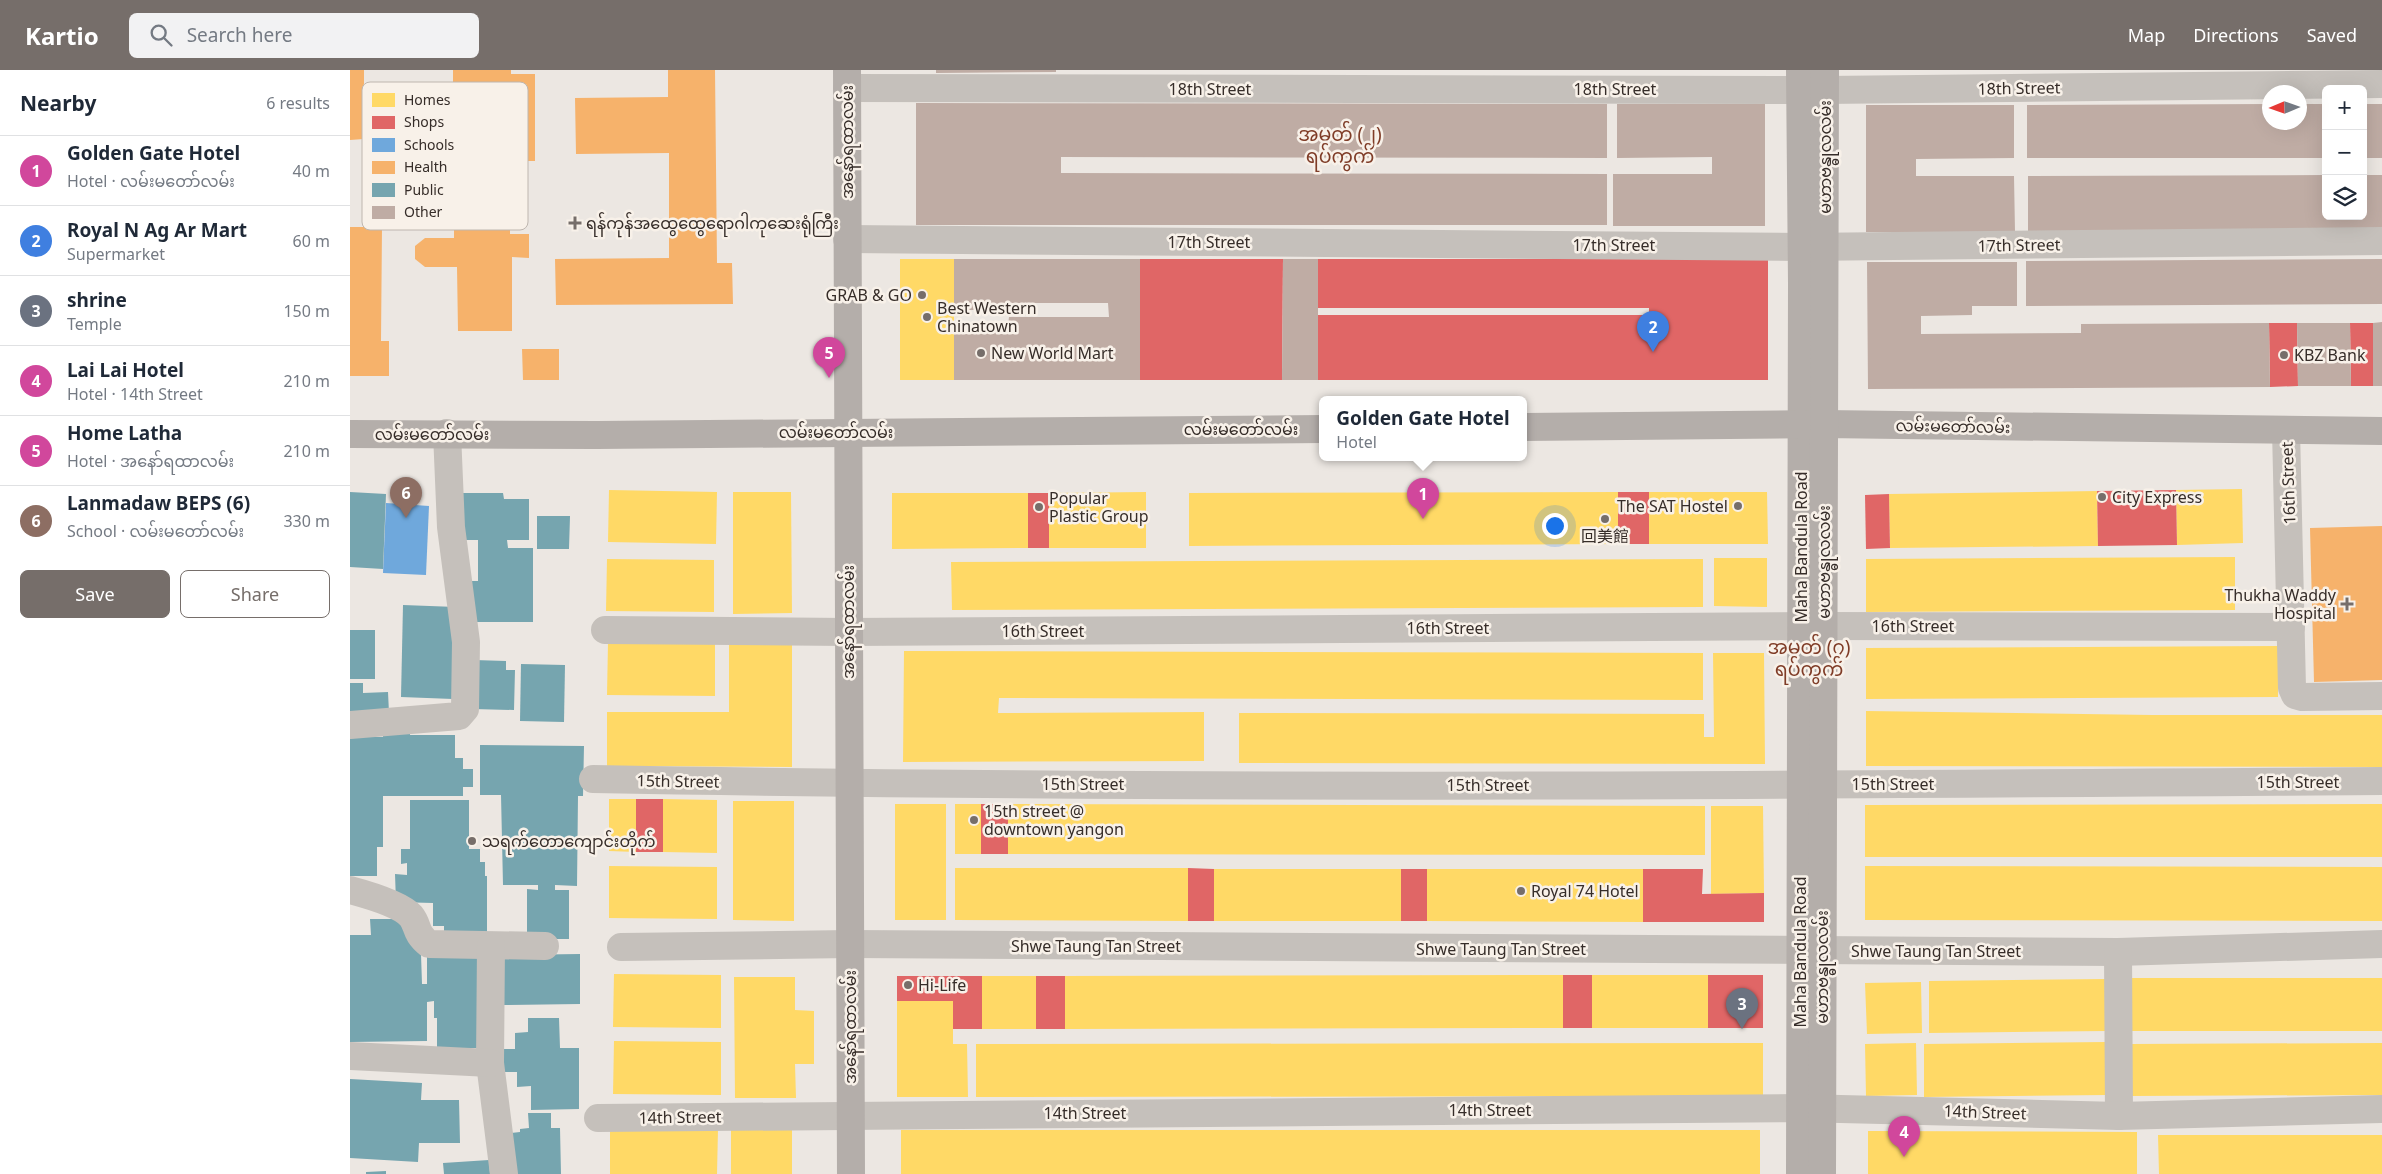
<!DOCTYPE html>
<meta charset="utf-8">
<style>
:root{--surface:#fff;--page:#f2f2f3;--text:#1f2937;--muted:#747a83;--line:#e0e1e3;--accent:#766e6a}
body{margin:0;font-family:"Noto Sans","Noto Sans SC","Noto Sans Myanmar",sans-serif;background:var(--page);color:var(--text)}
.controls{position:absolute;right:15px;top:15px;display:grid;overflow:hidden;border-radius:8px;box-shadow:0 5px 20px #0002}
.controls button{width:45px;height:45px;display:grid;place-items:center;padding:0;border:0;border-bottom:1px solid var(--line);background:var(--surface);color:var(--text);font:25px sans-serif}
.compass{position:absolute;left:1912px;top:15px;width:45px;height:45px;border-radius:50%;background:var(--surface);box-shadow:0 5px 20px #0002;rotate:268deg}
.you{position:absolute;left:1204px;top:455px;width:18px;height:18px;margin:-12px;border:4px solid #fff;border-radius:50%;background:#1a73e8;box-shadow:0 0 0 8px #1a73e833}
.badge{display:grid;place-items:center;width:32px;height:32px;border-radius:50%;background:var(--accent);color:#fff;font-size:16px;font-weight:700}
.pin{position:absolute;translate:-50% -41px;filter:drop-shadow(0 1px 2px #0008)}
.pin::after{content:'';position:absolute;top:26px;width:18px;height:15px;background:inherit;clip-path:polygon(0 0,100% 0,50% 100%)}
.popup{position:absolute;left:969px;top:326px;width:208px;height:65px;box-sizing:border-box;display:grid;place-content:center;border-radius:8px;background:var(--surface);filter:drop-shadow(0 1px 4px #0005);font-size:16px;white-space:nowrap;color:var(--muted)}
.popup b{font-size:19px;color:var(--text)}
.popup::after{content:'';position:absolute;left:50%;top:100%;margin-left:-10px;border:10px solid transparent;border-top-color:var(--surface)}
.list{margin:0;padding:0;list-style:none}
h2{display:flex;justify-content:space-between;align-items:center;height:65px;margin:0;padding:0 20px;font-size:21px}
h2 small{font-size:16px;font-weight:400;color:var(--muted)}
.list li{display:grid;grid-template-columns:32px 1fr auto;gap:15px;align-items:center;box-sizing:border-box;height:70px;padding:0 20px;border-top:1px solid var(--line)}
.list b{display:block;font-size:19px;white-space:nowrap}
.list p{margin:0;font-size:16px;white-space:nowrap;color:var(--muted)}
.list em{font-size:16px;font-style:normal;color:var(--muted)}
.actions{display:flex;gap:10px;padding:15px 20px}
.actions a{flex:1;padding:11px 0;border:1px solid var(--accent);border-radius:8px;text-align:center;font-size:18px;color:var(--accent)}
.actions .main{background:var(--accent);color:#fff}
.icon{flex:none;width:28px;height:28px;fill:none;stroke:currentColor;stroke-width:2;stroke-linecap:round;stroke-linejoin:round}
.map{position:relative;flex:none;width:2032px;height:1104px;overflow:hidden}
header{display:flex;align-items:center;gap:30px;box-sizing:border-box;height:70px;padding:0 25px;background:var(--accent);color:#fff}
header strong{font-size:24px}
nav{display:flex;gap:28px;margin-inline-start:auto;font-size:18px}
.search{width:350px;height:45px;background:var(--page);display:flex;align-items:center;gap:12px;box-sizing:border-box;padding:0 18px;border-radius:8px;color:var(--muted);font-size:19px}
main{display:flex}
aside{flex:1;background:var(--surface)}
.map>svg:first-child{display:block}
.homes{fill:#ffd966}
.shops{fill:#e06666}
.schools{fill:#6fa8dc}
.health{fill:#f6b26b}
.public{fill:#76a5af}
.building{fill:#bfaca4}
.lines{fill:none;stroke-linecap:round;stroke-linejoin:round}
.minor{stroke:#c5c0bb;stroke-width:28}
.major{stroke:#b4aeaa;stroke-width:28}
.poi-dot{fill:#766e6a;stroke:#f8f1e9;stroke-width:2}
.labels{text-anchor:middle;stroke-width:5;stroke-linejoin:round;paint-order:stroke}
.street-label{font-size:16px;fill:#362d29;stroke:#f8f1e9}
.poi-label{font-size:16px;fill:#362d29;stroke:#f8f1e9;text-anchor:start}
.quarter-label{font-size:19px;fill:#7f3c27;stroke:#f8f1e9}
.key{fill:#f8f1e9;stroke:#beb6af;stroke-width:1}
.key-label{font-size:14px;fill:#362d29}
</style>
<header>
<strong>Kartio</strong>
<div class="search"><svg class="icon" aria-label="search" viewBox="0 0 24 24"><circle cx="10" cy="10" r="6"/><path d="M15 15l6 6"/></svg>Search here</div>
<nav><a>Map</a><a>Directions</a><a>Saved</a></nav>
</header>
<main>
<aside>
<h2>Nearby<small>6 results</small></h2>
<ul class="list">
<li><span class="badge" style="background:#d1479c">1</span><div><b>Golden Gate Hotel</b><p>Hotel · လမ်းမတော်လမ်း</p></div><em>40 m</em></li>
<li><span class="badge" style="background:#3f7fe0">2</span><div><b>Royal N Ag Ar Mart</b><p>Supermarket</p></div><em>60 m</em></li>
<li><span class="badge" style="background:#6b7280">3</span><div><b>shrine</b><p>Temple</p></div><em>150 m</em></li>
<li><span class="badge" style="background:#d1479c">4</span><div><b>Lai Lai Hotel</b><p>Hotel · 14th Street</p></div><em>210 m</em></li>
<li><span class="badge" style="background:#d1479c">5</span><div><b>Home Latha</b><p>Hotel · အနော်ရထာလမ်း</p></div><em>210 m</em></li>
<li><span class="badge" style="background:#8d6e63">6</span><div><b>Lanmadaw BEPS (6)</b><p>School · လမ်းမတော်လမ်း</p></div><em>330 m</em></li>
</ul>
<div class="actions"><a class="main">Save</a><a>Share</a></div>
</aside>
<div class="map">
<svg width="2032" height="1104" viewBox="0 0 2032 1104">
<rect width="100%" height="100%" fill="#ece7e2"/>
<g class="homes">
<rect x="550" y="189" width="54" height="121"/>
<polygon points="1892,419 1893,473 1827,475 1826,420"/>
<polygon points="259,420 367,422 366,474 258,472"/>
<polygon points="1747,421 1748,476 1540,478 1539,424"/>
<polygon points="383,422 441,422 442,543 383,544"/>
<polygon points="796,422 796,478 699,478 699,423"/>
<polygon points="1268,422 1268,474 839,476 839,423"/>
<polygon points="1299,422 1417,422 1418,474 1299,474"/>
<polygon points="542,423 678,423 678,478 542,479"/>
<polygon points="1885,487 1885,540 1516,542 1516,489"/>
<polygon points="1364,488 1417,488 1417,537 1364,536"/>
<polygon points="257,489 364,490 364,542 256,541"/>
<polygon points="1353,489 1353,537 602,540 601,492"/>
<polygon points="258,573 365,574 365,626 257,625"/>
<polygon points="379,574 442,574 442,697 257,696 257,642 379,642"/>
<polygon points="1928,576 1928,627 1516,629 1516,578"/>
<polygon points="554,581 1353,583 1353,630 649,628 648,643 854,642 854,691 553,692"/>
<polygon points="1363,583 1414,583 1415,694 889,693 889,643 1354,644 1354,667 1364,667"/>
<polygon points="1516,641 1802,645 2032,645 2032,697 1516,696"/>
<polygon points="259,729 286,729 286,782 259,781"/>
<polygon points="313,729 367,730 367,783 313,782"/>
<polygon points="383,731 444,731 444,851 383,850"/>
<rect x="545" y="734" width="51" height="116"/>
<rect x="605" y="734" width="26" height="50"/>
<polygon points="658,734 1355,736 1355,785 658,784"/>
<polygon points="2032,734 2032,787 1515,787 1515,735"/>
<polygon points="1361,736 1413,736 1414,823 1361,824"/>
<polygon points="259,796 367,797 367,849 259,848"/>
<polygon points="1515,796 2032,797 2032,851 1515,850"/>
<polygon points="605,798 838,798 838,851 605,850"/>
<rect x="864" y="799" width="187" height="52"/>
<polygon points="1077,799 1293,799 1293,852 1077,851"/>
<polygon points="264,904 371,905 371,958 263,957"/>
<polygon points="1213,905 1213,958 715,959 715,906"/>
<rect x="1242" y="905" width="116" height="53"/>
<rect x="632" y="906" width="54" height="53"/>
<polygon points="384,907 445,907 445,940 464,941 464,994 445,994 446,1028 385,1028"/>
<polygon points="1777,908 2032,908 2032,961 1778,961"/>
<polygon points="1756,909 1757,961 1579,963 1579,911"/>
<polygon points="1571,912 1572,963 1517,964 1515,913"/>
<polygon points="547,931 603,931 603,974 617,974 618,1027 547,1027"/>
<polygon points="264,971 371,972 371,1025 263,1024"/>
<polygon points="1756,972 1757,1025 1574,1027 1574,974"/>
<polygon points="1413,973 1413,1026 626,1027 626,974"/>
<polygon points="1566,973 1567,1025 1516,1026 1515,974"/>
<polygon points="2032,973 2032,1025 1779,1026 1779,974"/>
<polygon points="260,1058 368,1059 367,1104 260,1104"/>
<rect x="381" y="1059" width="61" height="45"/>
<rect x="551" y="1060" width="859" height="44"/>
<polygon points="1518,1061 1787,1062 1787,1104 1518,1104"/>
<polygon points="1808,1065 2032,1065 2032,1104 1809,1104"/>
</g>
<g class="shops">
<polygon points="790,189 933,189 932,310 790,310"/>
<polygon points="968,189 1418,189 1418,310 968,310 968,245 1299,245 1299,238 968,238"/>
<polygon points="1919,253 1947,253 1948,316 1920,317"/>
<polygon points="2000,253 2023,253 2023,316 2001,316"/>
<polygon points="1826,420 1827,475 1748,476 1747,421"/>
<rect x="1268" y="422" width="31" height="52"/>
<rect x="678" y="423" width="21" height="55"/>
<polygon points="1539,424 1540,478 1516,479 1515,425"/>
<rect x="286" y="729" width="27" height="53"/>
<rect x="631" y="734" width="27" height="50"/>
<polygon points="838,798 864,799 864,851 838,851"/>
<rect x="1051" y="799" width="26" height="52"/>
<polygon points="1293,799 1353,799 1352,824 1414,823 1414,852 1293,852"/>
<rect x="1213" y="905" width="29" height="53"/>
<rect x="1358" y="905" width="55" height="53"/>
<polygon points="547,906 632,906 632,959 603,959 603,931 547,931"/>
<rect x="686" y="906" width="29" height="53"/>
</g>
<polygon class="schools" points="36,433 79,436 76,505 33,503"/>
<g class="health">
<polygon points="0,0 14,0 14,69 0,70"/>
<polygon points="103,0 161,0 161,4 185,4 185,91 160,91 160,164 179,164 179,188 162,187 162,261 108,261 107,197 75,197 65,189 65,176 75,168 104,168 104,71 79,71 79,26 103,25"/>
<polygon points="318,0 365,0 367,193 382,193 383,234 206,235 205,189 319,188 319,83 226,84 225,28 318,27"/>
<polygon points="0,157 32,157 31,271 39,271 39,306 0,306"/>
<polygon points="172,279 209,279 209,310 173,310"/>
<polygon points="2032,456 2032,610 1964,612 1960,458"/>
</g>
<g class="public">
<polygon points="0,422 36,424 33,499 0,497"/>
<polygon points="109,423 153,423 154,429 179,429 179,470 157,470 158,478 183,478 183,552 122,552 122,511 128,511 128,470 109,470"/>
<polygon points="187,446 220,446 219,479 187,479"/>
<polygon points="53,535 106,537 103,629 51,627"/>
<rect x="0" y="560" width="25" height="49"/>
<polygon points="124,590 156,591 156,600 165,600 164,640 123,639"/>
<polygon points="171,594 215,595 214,652 170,651"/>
<polygon points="0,613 13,613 13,623 38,622 39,643 0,644"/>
<polygon points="33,657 60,657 60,665 105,665 105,688 113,688 113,699 123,699 123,717 113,717 113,726 33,726 33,777 27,777 27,806 0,806 0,667 33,667"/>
<polygon points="130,675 234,676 233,726 228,726 227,816 205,815 205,820 219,820 219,869 177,869 177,819 188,820 188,815 153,815 151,725 130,725"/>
<polygon points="60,730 119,730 119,779 130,779 130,792 135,792 135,806 137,806 137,870 94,870 94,856 83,856 83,833 46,832 45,804 57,805 57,793 51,794 51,779 60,779"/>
<polygon points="20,849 54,849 71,884 72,914 77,914 77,887 131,886 128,978 87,978 87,948 84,948 84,931 77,932 77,971 0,972 0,865 21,865"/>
<polygon points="230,884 230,934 153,935 152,885"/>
<polygon points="178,948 209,948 210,978 229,978 229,1039 181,1040 181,1016 167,1017 167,1002 152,1002 151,979 165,979 165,963 178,962"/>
<polygon points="0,1009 72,1013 71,1030 109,1030 110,1073 69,1073 68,1092 0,1088"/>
<polygon points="178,1043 201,1043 201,1058 210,1058 211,1104 162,1104 161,1063 170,1062 170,1059 179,1058"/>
<polygon points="139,1090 140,1104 94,1104 93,1093"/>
<polygon points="36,1101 36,1104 16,1104 16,1102"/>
</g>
<g class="building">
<polygon points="586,0 706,0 706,2 586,3"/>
<polygon points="566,33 1257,34 1257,88 711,87 711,103 1257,104 1257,155 566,155"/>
<polygon points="1267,34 1415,34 1415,156 1263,156 1263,104 1362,104 1362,87 1267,88"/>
<polygon points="1920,34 1920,52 1950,52 1950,34 1976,34 1976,88 1677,88 1677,35"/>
<rect x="2013" y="34" width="19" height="54"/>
<polygon points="1516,35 1664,35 1664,88 1566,89 1566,106 1664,106 1665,162 1516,162"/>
<polygon points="1976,105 1976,146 2013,146 2013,105 2032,105 2032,161 1678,162 1678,106"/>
<polygon points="604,189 790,189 790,310 604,310 604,255 658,255 659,247 759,247 758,233 658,233 658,240 604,240"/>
<polygon points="933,189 968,189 968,310 932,310"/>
<polygon points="2032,189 2032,234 1676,236 1676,191"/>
<polygon points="1517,192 1667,192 1667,236 1622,236 1622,245 1571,246 1571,264 1731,263 1731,254 1919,253 1920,317 1518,319"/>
<polygon points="2032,252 2032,316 2023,316 2023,253"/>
<polygon points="1947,253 2000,253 2001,316 1948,316"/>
</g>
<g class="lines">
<g class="minor">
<polyline points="497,18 1475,20 2032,14"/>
<polyline points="497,169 1451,177 2032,171"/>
<polyline points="1936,360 1942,618 1945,625 1952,627 2032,626"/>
<polyline points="255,560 498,562 1474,556 1941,557"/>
<polyline points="0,655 109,646 115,639 116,572 101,457 97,363"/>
<path d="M 243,709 C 839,720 1436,715 2032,711"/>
<path d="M 0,820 C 15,824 50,834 61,846 C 69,856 64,862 79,874 L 195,876"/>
<polyline points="141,876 140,993 154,1104"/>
<polyline points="271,877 500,874 1768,882 2032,874"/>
<polyline points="1768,882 1769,1046"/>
<polyline points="0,986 140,993"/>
<polyline points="248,1048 1450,1038 1769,1046 2032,1039"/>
</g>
<g class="major">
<polyline points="497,0 501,1104"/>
<polyline points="1450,0 1452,213 1450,1104"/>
<polyline points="1173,357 1474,354 2032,361"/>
<polyline points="0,364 247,365 973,359"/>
<polyline points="1472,1104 1475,0"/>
</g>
</g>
<g class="poi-dot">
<path d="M222.5 145.5h5v5h5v5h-5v5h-5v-5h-5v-5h5z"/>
<circle cx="572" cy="225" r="5"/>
<circle cx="577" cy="247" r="5"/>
<circle cx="631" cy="283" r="5"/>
<circle cx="1934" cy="285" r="5"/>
<circle cx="1752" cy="427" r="5"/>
<circle cx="1388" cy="436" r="5"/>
<circle cx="689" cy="437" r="5"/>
<circle cx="1255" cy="449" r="5"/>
<path d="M1994.5 526.5h5v5h5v5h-5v5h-5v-5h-5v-5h5z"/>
<circle cx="624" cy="750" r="5"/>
<circle cx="122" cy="771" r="5"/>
<circle cx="1171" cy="821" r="5"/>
<circle cx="558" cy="915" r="5"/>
</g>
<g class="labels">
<g class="street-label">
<text transform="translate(1669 18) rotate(-1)" y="6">18th Street</text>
<text x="860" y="25">18th Street</text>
<text x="1265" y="25">18th Street</text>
<text transform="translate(497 72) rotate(-90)" y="6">အနော်ရထာလမ်း</text>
<text transform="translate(1475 87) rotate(-90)" y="6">မဟာဗန္ဓုလလမ်း</text>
<text x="859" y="178">17th Street</text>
<text x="1264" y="181">17th Street</text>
<text transform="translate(1669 175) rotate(-1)" y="6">17th Street</text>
<text transform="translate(1603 356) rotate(1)" y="6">လမ်းမတော်လမ်း</text>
<text x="891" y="365">လမ်းမတော်လမ်း</text>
<text x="486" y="368">လမ်းမတော်လမ်း</text>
<text x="82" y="370">လမ်းမတော်လမ်း</text>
<text transform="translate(1938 413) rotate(-92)" y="6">16th Street</text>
<text transform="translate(1451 477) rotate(-90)" y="6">Maha Bandula Road</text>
<text transform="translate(1474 492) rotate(-90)" y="6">မဟာဗန္ဓုလလမ်း</text>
<text transform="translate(498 552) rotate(-90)" y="6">အနော်ရထာလမ်း</text>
<text x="1563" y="562">16th Street</text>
<text x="1098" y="564">16th Street</text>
<text x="693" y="567">16th Street</text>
<text transform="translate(328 711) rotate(1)" y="6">15th Street</text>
<text x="1948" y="718">15th Street</text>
<text x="733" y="720">15th Street</text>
<text x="1543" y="720">15th Street</text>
<text x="1138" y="721">15th Street</text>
<text x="746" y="882">Shwe Taung Tan Street</text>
<text x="1151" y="885">Shwe Taung Tan Street</text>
<text x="1586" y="887">Shwe Taung Tan Street</text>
<text transform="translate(1450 882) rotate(-90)" y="6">Maha Bandula Road</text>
<text transform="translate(1472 897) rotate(-90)" y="6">မဟာဗန္ဓုလလမ်း</text>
<text transform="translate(500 957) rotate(-90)" y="6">အနော်ရထာလမ်း</text>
<text x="1140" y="1046">14th Street</text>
<text transform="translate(1635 1042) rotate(2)" y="6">14th Street</text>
<text x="735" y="1049">14th Street</text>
<text transform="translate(330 1047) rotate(-1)" y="6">14th Street</text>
</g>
<g class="poi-label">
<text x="236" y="159">ရန်ကုန်အထွေထွေရောဂါကုဆေးရုံကြီး</text>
<text x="562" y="231" text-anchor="end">GRAB &amp; GO</text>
<text x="587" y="244">Best Western<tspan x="587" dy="18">Chinatown</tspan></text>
<text x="641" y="289">New World Mart</text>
<text x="1944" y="291">KBZ Bank</text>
<text x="1762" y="433">City Express</text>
<text x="699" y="434">Popular<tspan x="699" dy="18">Plastic Group</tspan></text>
<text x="1378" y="442" text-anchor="end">The SAT Hostel</text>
<text x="1255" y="472" text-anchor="middle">回美館</text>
<text x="1986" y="531" text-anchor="end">Thukha Waddy<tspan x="1986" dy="18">Hospital</tspan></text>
<text x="634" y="747">15th street @<tspan x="634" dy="18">downtown yangon</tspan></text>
<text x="132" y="777">သရက်တောကျောင်းတိုက်</text>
<text x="1181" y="827">Royal 74 Hotel</text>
<text x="568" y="921">Hi-Life</text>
</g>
<g class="quarter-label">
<text x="990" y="71">အမှတ် (၂)<tspan x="990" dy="22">ရပ်ကွက်</tspan></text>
<text x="1459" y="584">အမှတ် (၇)<tspan x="1459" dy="22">ရပ်ကွက်</tspan></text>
</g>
</g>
<rect x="12" y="12" width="166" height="148" rx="8" class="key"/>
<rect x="22" y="23" width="23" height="14" fill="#ffd966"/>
<rect x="22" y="46" width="23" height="13" fill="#e06666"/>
<rect x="22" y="68" width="23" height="14" fill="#6fa8dc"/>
<rect x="22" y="91" width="23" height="13" fill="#f6b26b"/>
<rect x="22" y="113" width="23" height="14" fill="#76a5af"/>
<rect x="22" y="136" width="23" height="13" fill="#bfaca4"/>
<g class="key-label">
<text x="54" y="35">Homes</text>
<text x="54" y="57">Shops</text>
<text x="54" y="80">Schools</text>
<text x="54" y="102">Health</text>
<text x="54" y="125">Public</text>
<text x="54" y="147">Other</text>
</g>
</svg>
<div class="controls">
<button>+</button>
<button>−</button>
<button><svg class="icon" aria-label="layers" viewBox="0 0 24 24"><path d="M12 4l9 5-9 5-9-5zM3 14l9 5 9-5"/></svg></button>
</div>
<svg class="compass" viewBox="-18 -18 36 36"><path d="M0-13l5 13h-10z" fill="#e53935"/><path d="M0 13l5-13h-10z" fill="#747a83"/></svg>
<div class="you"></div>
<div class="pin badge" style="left:1073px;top:449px;background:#d1479c">1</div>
<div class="popup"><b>Golden Gate Hotel</b>Hotel</div>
<div class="pin badge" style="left:1303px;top:282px;background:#3f7fe0">2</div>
<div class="pin badge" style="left:1392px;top:959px;background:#6b7280">3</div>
<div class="pin badge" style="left:1554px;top:1087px;background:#d1479c">4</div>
<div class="pin badge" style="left:479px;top:308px;background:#d1479c">5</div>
<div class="pin badge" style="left:56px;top:448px;background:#8d6e63">6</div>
</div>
</main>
